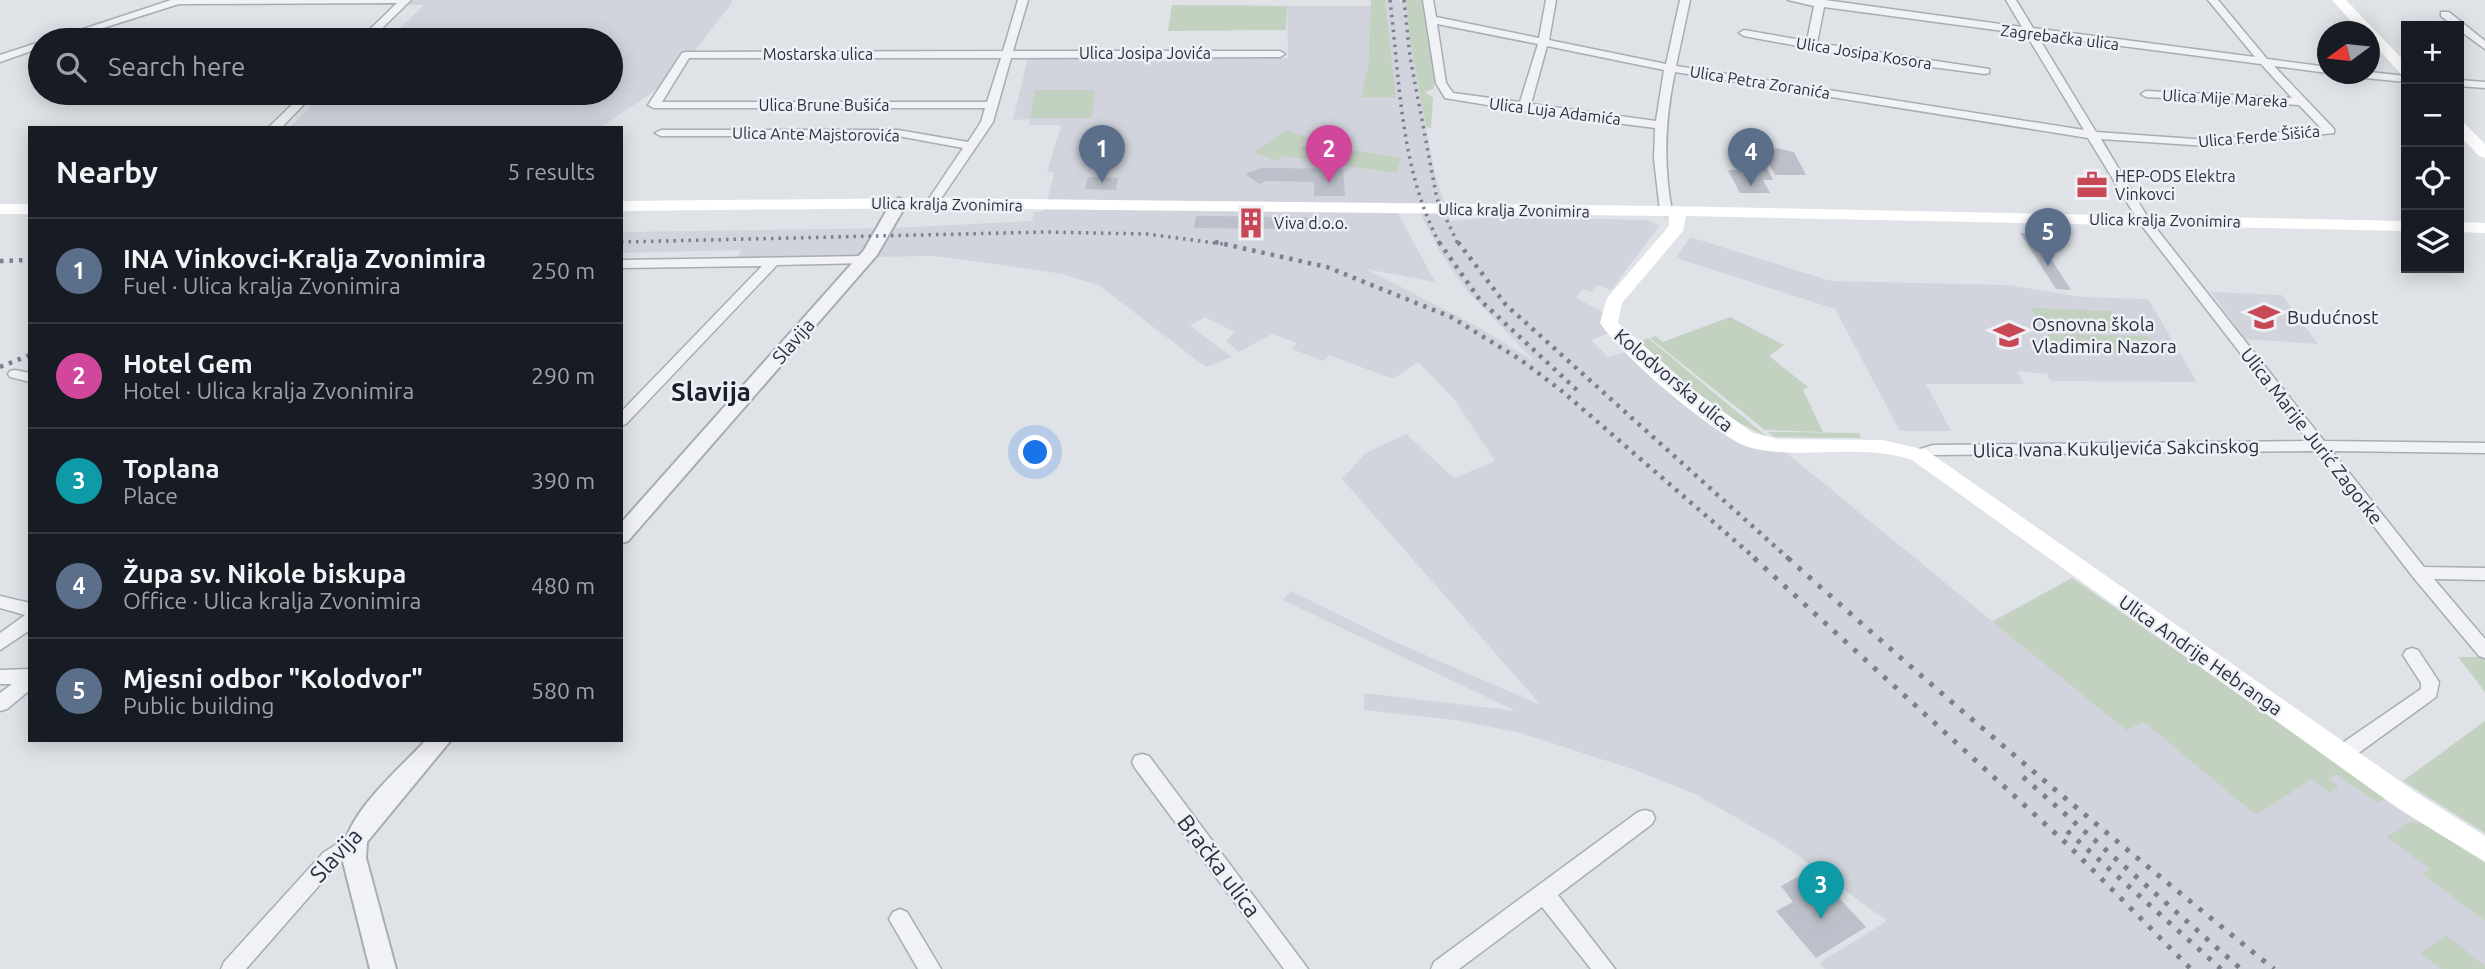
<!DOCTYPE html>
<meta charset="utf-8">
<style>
:root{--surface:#171b24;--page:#20242c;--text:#f1f3f6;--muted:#9ea1a6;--line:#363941;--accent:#8c9099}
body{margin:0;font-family:Ubuntu,sans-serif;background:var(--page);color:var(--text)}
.controls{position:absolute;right:21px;top:21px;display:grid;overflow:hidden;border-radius:0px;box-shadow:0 4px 18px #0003}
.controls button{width:63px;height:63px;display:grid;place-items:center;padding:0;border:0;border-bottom:2px solid var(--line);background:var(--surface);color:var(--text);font:35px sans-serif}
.compass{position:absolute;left:2317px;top:21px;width:63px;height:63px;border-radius:50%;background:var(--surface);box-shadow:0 4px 18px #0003;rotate:255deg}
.you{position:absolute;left:1036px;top:453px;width:24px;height:24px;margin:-18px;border:5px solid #fff;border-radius:50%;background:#1a73e8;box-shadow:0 0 0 10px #1a73e833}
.badge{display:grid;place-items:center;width:46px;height:46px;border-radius:50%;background:var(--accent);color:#fff;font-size:23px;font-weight:700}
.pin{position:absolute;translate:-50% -58px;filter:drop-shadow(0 2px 4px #0008)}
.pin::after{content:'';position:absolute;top:37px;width:24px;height:21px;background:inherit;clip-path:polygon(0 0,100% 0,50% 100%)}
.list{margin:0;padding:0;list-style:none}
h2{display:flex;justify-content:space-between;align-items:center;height:91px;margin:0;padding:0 28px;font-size:30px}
h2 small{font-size:23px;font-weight:400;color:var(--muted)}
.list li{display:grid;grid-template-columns:46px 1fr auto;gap:21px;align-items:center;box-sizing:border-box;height:105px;padding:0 28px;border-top:2px solid var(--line)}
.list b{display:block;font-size:26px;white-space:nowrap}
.list p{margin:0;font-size:23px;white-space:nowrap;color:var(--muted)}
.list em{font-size:23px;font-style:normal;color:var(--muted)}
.icon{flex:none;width:38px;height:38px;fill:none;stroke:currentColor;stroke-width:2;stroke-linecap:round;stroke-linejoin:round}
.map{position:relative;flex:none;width:2485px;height:969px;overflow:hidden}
.search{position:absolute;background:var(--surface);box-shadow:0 4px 18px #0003;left:28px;top:28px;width:595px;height:77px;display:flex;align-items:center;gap:18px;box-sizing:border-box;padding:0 24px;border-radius:38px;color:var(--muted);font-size:26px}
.panel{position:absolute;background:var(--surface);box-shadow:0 4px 18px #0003;left:28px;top:126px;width:595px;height:616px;border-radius:0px}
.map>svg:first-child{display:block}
.built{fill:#d1d4dc;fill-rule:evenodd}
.green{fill:#c3d1c0}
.building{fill:#bcc0ca}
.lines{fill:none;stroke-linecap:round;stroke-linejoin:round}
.minor-casing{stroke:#a8acb4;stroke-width:3}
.tertiary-casing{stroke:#a8acb4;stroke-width:4}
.minor{fill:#f1f2f6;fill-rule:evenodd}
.tertiary{fill:#f1f2f6;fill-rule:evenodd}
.secondary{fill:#fff;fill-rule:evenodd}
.rail-far2{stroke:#798090;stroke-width:3.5;stroke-dasharray:2.5 5;stroke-linecap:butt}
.rail-far1{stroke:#798090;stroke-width:4.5;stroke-dasharray:3.5 6;stroke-linecap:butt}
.rail{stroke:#798090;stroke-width:5;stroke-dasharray:4.5 9;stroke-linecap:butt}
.labels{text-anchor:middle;stroke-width:5;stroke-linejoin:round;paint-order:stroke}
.far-street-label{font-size:16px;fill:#282f3e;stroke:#eef0f5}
.far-poi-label{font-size:16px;fill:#282f3e;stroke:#eef0f5;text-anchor:start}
.poi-label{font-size:19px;fill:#282f3e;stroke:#eef0f5;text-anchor:start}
.street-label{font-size:19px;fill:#282f3e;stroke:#eef0f5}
.near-street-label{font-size:23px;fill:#282f3e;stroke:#eef0f5}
.district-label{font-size:26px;font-weight:bold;fill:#1b202e;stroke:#eef0f5}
</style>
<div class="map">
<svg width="2485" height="969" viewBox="0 0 2485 969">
<rect width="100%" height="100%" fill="#dfe2e7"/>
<g class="built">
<polygon points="410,0 732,0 732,3 694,52 682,55 657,89 600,128 289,128 324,93 611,93 611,40 388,40 424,5 405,5"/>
<path d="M 1385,0 L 1400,0 L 1400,5 L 1402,0 L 1406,0 L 1409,35 L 1434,170 L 1450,221 L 1493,217 L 1648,220 L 1659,226 L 1611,290 L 1597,285 L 1591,292 L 1582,289 L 1576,298 L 1601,311 L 1609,333 L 1591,340 L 1608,357 L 1630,351 L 1736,440 L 1783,450 L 1992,621 L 2072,578 L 2402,808 L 2485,862 L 2485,969 L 1825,969 L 1819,963 L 1887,921 L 1780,843 L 1697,795 L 1635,770 L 1521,733 L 1455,720 L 1364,710 L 1364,693 L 1516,711 L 1283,600 L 1291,591 L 1386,638 L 1541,705 L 1342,479 L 1366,453 L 1406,434 L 1454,478 L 1495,461 L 1454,399 L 1418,362 L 1393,379 L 1329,355 L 1323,361 L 1292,349 L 1297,343 L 1272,334 L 1239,352 L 1226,341 L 1235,332 L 1205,317 L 1190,326 L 1232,357 L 1206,367 L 1098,285 L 1063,274 L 988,263 L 933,256 L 737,259 L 741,250 L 621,253 L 621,232 L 893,228 L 1032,221 L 1034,212 L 1045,211 L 1054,173 L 1047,172 L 1061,125 L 1029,125 L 1030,119 L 1013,120 L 1028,57 L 1288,58 L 1287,6 L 1371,6 L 1368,66 L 1361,97 L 1395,98 ZM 1398,213 L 1420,213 L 1440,252 L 1468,292 L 1535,362 L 1475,325 L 1366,269 L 1435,282 Z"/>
<polygon points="1690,237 1831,281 2007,285 2082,297 2148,299 2197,382 2051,381 2047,374 2017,371 2024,384 1926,384 1951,431 1900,431 1835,309 1676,258"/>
<polygon points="2211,292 2282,295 2318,344 2245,339"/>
</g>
<g class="green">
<polygon points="1371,0 1385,0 1396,98 1361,97 1368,66"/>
<path d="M 1406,0 L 1424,0 C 1422,22 1440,76 1433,89 L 1425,92 L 1433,98 L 1431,128 L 1426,127 L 1409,35 Z"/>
<polygon points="1172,5 1287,6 1286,30 1168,31"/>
<polygon points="1035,90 1095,90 1092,118 1030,118"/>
<polygon points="1286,130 1308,138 1300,145 1347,152 1341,164 1283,156 1276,161 1254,152"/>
<polygon points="1353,150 1402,158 1396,173 1346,166"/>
<polygon points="2030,308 2110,311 2125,331 2043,329"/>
<polygon points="1730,317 1784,345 1769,356 1808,387 1803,390 1823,432 1765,430 1650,338 1655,336 1663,342"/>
<polygon points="2047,334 2148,336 2161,354 2058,352"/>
<polygon points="1648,338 1766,436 1727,417 1638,343"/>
<polygon points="1767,432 1859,433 1861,438 1775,437"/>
<polygon points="2072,578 2386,797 2377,803 2337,774 2328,779 2339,787 2330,793 2312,779 2256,815 2144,722 2126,730 1993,622"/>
<polygon points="2458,657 2482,657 2485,660 2485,692"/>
<polygon points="2485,721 2485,833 2403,781"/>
<polygon points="2409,822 2428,825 2485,862 2485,921 2423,874 2430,869 2387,837"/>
<polygon points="2446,935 2485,966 2485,969 2441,969 2421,953"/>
</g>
<g class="building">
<polygon points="1777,148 1794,152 1806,175 1775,175 1763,152"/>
<polygon points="1744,166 1766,166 1773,180 1763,180 1770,193 1740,193 1728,170 1746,170"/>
<polygon points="1261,168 1343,169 1345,196 1314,196 1314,182 1267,181 1259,184 1245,174"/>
<polygon points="1088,177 1118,178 1116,190 1085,189"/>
<polygon points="1196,216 1307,217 1307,229 1194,228"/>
<polygon points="2020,233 2035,234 2071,290 2056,289"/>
<polygon points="1812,869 1866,927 1816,958 1776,911 1793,902 1781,886"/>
</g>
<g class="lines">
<g class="minor-casing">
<g id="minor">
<polygon points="171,0 411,0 370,40 359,40 397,3 179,4 65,40 50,40"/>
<path d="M 1018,0 L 1028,0 L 1013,51 L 1280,51 L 1285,54 L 1280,57 L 1011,58 L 993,122 L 936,206 L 932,207 L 926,203 L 963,148 L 898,136 L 661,136 L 655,133 L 661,130 L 898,130 L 968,142 L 981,122 L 985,108 L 654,108 L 648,105 L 682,53 L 686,52 L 1003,51 ZM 689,58 L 1001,58 L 987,102 L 662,102 Z"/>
<path d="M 1423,0 L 1433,0 L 1436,17 L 1539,38 L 1546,0 L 1556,0 L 1549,40 L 1666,64 L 1680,0 L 1690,0 L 1676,66 L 2084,130 L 2026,34 L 1824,7 L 1817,43 L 1989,69 L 1989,73 L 1985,74 L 1863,58 L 1744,36 L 1739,33 L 1744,30 L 1807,41 L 1814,6 L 1788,0 L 1825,0 L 2022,27 L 2006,0 L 2016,0 L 2033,28 L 2255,57 L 2208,0 L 2218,0 L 2267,59 L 2328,67 L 2328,73 L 2274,66 L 2334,129 L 2334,133 L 2208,146 L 2101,139 L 2148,218 L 2324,441 L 2485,443 L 2485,453 L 2332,451 L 2424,567 L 2485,568 L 2485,580 L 2434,579 L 2485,639 L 2485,658 L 2479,656 L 2413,577 L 2316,451 L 1934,455 L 1919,460 L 1914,459 L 1911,455 L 1914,451 L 1933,445 L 2308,441 L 2139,222 L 2088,138 L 1675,72 C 1665,119 1663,164 1672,211 L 1666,215 L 1660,211 L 1654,159 L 1655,128 L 1524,111 L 1445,98 L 1436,83 ZM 1437,24 L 1538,44 L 1520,102 L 1453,93 L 1446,83 ZM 2037,35 L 2261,64 L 2292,98 L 2146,91 L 2141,94 L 2146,97 L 2299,105 L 2321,128 L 2208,140 L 2096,132 ZM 1547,46 L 1664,70 L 1656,121 L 1531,104 Z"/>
<polygon points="2441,12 2449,12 2485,41 2485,49 2459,30 2459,26 2454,26 2441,16"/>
<polygon points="40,42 40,48 0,62 0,55"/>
<polygon points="2370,72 2406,76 2406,82 2355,77 2350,74"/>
<polygon points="2459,80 2485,82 2485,88 2459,86"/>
<polygon points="304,93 315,93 281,128 268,128"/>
<polygon points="864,256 869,257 869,263 777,265 626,424 621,426 621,412 762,266 621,268 621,260"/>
<polygon points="15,370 30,373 30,382 10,377 8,374 10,371"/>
<polygon points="0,596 30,603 30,630 0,650 0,633 25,615 0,608"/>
<polygon points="2412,648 2418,650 2439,682 2436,697 2349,760 2342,762 2335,760 2332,754 2335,748 2421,689 2421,683 2403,655 2406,650"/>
<polygon points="30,669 30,690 7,709 0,711 0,693 12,684 0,684 0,670"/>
<polygon points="1142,754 1149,756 1308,969 1284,969 1135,768 1132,762 1135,756"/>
<polygon points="1645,810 1652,812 1655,818 1652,824 1558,895 1615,969 1591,969 1542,907 1459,969 1431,969 1434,962 1638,812"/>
<polygon points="355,832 362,835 365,841 362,847 337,865 246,969 221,969 224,962 323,853"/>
<polygon points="900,909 907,912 941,969 918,969 889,919 893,912"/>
</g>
</g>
<g class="tertiary-casing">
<g id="tertiary">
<polygon points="899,198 907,203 877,255 628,541 621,543 621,523 864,250 891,203"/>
<path d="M 426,740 L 451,740 L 367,842 L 366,858 L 396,969 L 370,969 L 342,858 C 344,814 397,772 426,740 Z"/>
</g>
</g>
<use href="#minor" class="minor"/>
<use href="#tertiary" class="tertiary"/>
<g class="secondary">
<polygon points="2332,0 2346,0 2406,63 2406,75 2401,74 2370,40 2370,32 2361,32"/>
<polygon points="2459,122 2464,123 2485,144 2485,158 2479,156 2459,135"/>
<path d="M 932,198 L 1666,206 L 2406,221 L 2406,231 L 1686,216 L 1683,231 L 1622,303 L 1618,323 L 1696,392 L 1753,433 L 1778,439 L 1882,440 L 1926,450 L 2417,793 L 2485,836 L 2485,862 L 2399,809 L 1912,460 C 1868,446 1823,455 1779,452 C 1764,451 1750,449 1737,442 C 1698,420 1626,360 1600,323 L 1607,298 L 1669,226 L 1669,216 L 932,208 L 621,211 L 621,201 Z"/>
<rect x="0" y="204" width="30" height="10"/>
<polygon points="2459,222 2485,223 2485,233 2459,232"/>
</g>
<g class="rail-far2">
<path d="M 1390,0 C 1400,81 1400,170 1440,244"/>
<polyline points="1404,0 1410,57 1437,199 1458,244"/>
<polyline points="621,242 1046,232 1147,234 1223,244"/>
</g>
<g class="rail-far1">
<polyline points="1215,242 1327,267 1451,317 1521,360 1563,392 1756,559"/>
<polyline points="1439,242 1480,300 1578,391"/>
<polyline points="1458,242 1506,305 1789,559"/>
<polyline points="0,261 30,260"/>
<polyline points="0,367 30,355"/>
</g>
<g class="rail">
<polyline points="1754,558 2067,844 2191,969"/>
<path d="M 1788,558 C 1946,700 2108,836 2274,969"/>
<polyline points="2023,777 2241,969"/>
<polyline points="2067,831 2221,969"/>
</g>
</g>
<defs>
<g id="office-bare" transform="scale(2.415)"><path d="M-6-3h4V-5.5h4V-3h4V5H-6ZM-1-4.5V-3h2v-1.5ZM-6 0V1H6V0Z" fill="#c84855" stroke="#eef0f5" stroke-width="2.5" paint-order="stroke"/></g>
<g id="building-bare" transform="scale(2.415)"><path d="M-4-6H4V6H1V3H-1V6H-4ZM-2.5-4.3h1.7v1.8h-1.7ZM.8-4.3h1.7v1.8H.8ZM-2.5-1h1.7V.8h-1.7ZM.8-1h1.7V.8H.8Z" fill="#c84855" stroke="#eef0f5" stroke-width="2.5" paint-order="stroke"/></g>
<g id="school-bare" transform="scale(2.415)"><path d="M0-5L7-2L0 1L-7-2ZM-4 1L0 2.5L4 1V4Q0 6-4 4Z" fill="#c84855" stroke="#eef0f5" stroke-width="2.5" paint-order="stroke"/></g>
</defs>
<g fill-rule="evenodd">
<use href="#office-bare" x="2092" y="185"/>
<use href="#building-bare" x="1251" y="223"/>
<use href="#school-bare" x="2264" y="317"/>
<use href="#school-bare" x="2009" y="335"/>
</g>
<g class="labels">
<g class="far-street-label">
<text transform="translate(2060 37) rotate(7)" y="6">Zagrebačka ulica</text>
<text x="1145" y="59">Ulica Josipa Jovića</text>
<text transform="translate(1864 53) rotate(9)" y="6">Ulica Josipa Kosora</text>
<text x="818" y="60">Mostarska ulica</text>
<text transform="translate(1760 82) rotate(9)" y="6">Ulica Petra Zoranića</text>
<text transform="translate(2225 98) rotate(3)" y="6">Ulica Mije Mareka</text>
<text x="824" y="111">Ulica Brune Bušića</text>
<text transform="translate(1555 111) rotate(7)" y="6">Ulica Luja Adamića</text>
<text transform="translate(816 134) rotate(1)" y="6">Ulica Ante Majstorovića</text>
<text transform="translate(2259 136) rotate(-5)" y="6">Ulica Ferde Šišića</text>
<text transform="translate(947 204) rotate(1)" y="6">Ulica kralja Zvonimira</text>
<text transform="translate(1514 210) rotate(1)" y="6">Ulica kralja Zvonimira</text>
<text transform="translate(2165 220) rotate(1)" y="6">Ulica kralja Zvonimira</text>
</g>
<g class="far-poi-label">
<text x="2115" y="182">HEP-ODS Elektra<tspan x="2115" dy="18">Vinkovci</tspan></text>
<text x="1274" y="229">Viva d.o.o.</text>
</g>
<g class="poi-label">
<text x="2287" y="324">Budućnost</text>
<text x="2032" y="331">Osnovna škola<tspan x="2032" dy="22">Vladimira Nazora</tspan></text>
</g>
<g class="street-label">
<text transform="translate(793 341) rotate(-49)" y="7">Slavija</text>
<text transform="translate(1674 380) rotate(40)" y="7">Kolodvorska ulica</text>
<text transform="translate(2312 436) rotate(52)" y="7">Ulica Marije Jurić Zagorke</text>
<text transform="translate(2116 448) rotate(-1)" y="7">Ulica Ivana Kukuljevića Sakcinskog</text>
<text transform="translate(2201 655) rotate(35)" y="7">Ulica Andrije Hebranga</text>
</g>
<g class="near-street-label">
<text transform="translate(336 855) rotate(-47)" y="8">Slavija</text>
<text transform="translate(1219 866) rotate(53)" y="8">Bračka ulica</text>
</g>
<g class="district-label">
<text x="711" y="401">Slavija</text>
</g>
</g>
</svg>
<div class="controls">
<button>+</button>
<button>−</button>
<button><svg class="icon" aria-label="locate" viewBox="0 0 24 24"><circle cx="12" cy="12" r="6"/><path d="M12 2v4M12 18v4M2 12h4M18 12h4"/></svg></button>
<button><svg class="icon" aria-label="layers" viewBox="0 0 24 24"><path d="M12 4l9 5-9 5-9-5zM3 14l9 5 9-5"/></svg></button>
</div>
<svg class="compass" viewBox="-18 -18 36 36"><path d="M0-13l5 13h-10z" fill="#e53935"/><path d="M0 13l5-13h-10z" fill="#9ea1a6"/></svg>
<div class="you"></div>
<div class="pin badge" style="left:1102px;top:183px;background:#5c6f8a">1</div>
<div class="pin badge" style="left:1329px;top:183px;background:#d1479c">2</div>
<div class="pin badge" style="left:1821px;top:919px;background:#0f9aa8">3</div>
<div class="pin badge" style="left:1751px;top:186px;background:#5c6f8a">4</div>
<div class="pin badge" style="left:2048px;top:266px;background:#5c6f8a">5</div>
<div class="search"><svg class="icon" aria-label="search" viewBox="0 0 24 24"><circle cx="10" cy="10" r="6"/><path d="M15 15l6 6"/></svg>Search here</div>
<section class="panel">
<h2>Nearby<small>5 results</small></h2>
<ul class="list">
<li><span class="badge" style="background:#5c6f8a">1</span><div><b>INA Vinkovci-Kralja Zvonimira</b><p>Fuel · Ulica kralja Zvonimira</p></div><em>250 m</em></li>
<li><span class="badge" style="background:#d1479c">2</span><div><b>Hotel Gem</b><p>Hotel · Ulica kralja Zvonimira</p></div><em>290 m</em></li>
<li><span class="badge" style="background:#0f9aa8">3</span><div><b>Toplana</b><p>Place</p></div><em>390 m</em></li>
<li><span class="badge" style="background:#5c6f8a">4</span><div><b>Župa sv. Nikole biskupa</b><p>Office · Ulica kralja Zvonimira</p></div><em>480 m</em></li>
<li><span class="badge" style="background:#5c6f8a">5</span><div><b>Mjesni odbor &quot;Kolodvor&quot;</b><p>Public building</p></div><em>580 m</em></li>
</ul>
</section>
</div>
